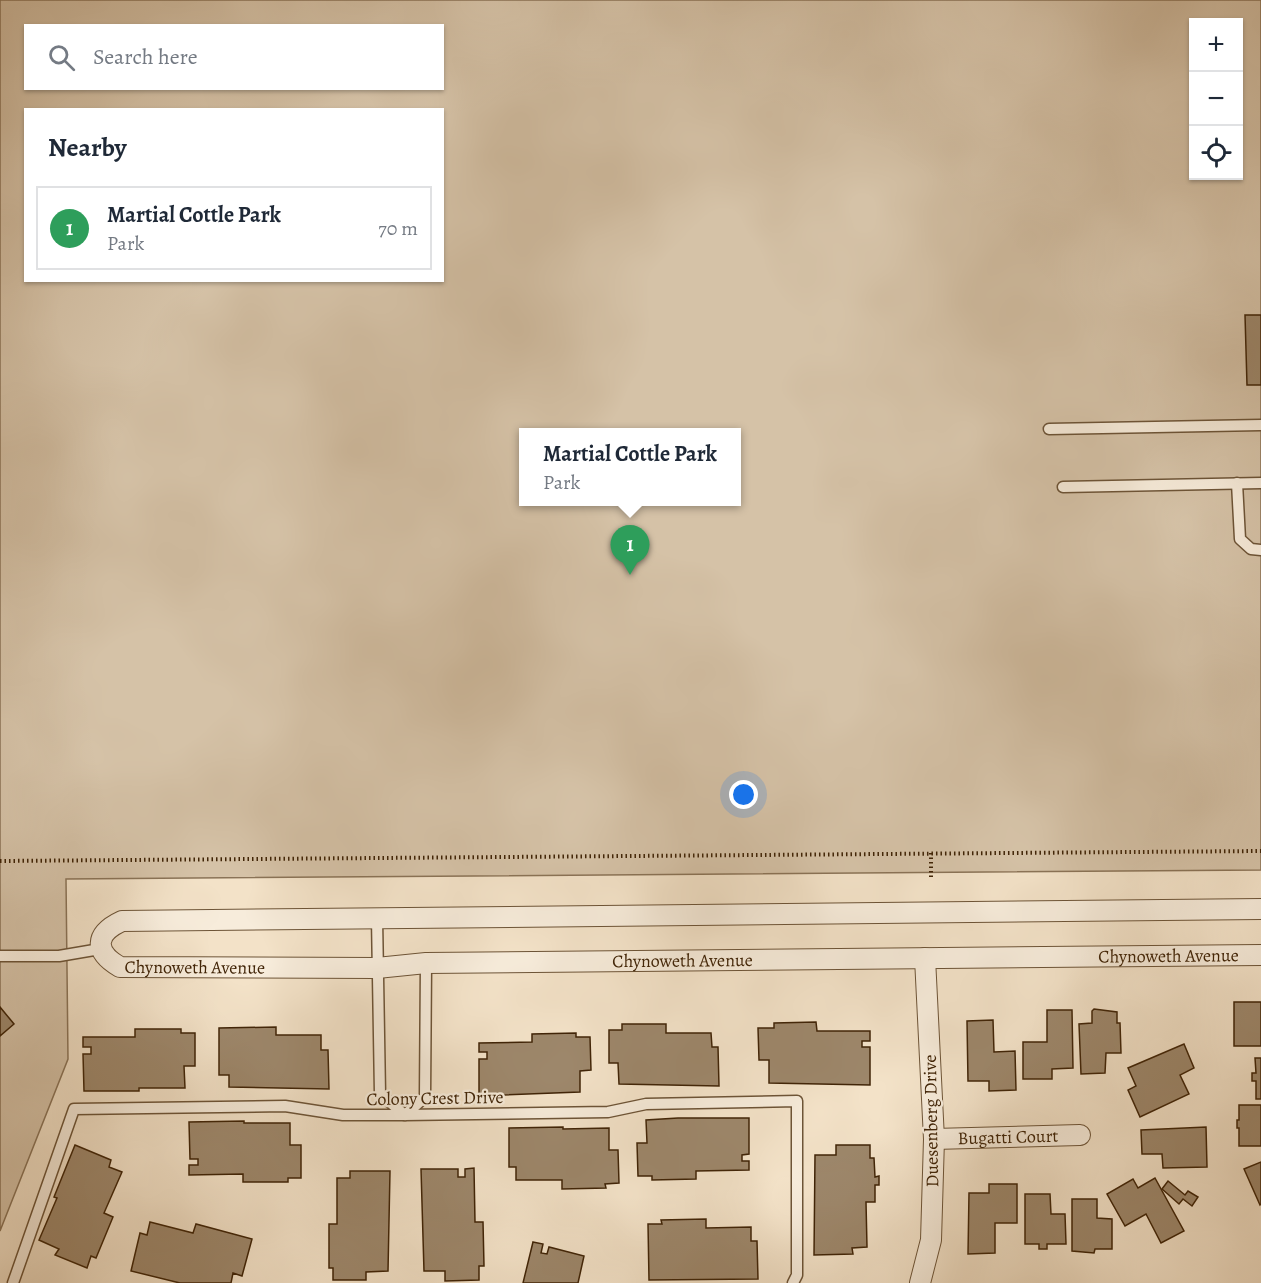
<!DOCTYPE html>
<meta charset="utf-8">
<style>
:root{--surface:#fff;--page:#f6f6f7;--text:#1f2937;--muted:#747a83;--line:#e0e1e3;--accent:#8f2418}
body{margin:0;font-family:Alegreya,serif;background:var(--page);color:var(--text)}
.controls{position:absolute;right:18px;top:18px;display:grid;overflow:hidden;border-radius:0px;box-shadow:0 2px 4px #0004}
.controls button{width:54px;height:54px;display:grid;place-items:center;padding:0;border:0;border-bottom:2px solid var(--line);background:var(--surface);color:var(--text);font:30px sans-serif}
.you{position:absolute;left:744px;top:795px;width:21px;height:21px;margin:-15px;border:4px solid #fff;border-radius:50%;background:#1a73e8;box-shadow:0 0 0 9px #1a73e833}
.badge{display:grid;place-items:center;width:39px;height:39px;border-radius:50%;background:var(--accent);color:#fff;font-size:20px;font-weight:700}
.pin{position:absolute;translate:-50% -50px;filter:drop-shadow(0 2px 3px #0008)}
.pin::after{content:'';position:absolute;top:32px;width:21px;height:18px;background:inherit;clip-path:polygon(0 0,100% 0,50% 100%)}
.popup{position:absolute;left:519px;top:428px;width:222px;height:78px;box-sizing:border-box;display:grid;place-content:center;border-radius:0px;background:var(--surface);filter:drop-shadow(0 2px 4px #0005);font-size:20px;white-space:nowrap;color:var(--muted)}
.popup b{font-size:22px;color:var(--text)}
.popup::after{content:'';position:absolute;left:50%;top:100%;margin-left:-12px;border:12px solid transparent;border-top-color:var(--surface)}
.list{margin:0;padding:0;list-style:none}
h2{display:flex;justify-content:space-between;align-items:center;height:78px;margin:0;padding:0 24px;font-size:26px}
h2 small{font-size:20px;font-weight:400;color:var(--muted)}
.list li{display:grid;grid-template-columns:39px 1fr auto;gap:18px;align-items:center;box-sizing:border-box;height:84px;margin:0 12px 12px;padding:0 12px;border:2px solid var(--line);border-radius:0px}
.list b{display:block;font-size:22px;white-space:nowrap}
.list p{margin:0;font-size:20px;white-space:nowrap;color:var(--muted)}
.list em{font-size:20px;font-style:normal;color:var(--muted)}
.icon{flex:none;width:33px;height:33px;fill:none;stroke:currentColor;stroke-width:2;stroke-linecap:round;stroke-linejoin:round}
.map{position:relative;flex:none;width:1261px;height:1283px;overflow:hidden}
.search{position:absolute;background:var(--surface);box-shadow:0 2px 4px #0004;left:24px;top:24px;width:420px;height:66px;display:flex;align-items:center;gap:15px;box-sizing:border-box;padding:0 21px;border-radius:0px;color:var(--muted);font-size:22px}
.panel{position:absolute;background:var(--surface);box-shadow:0 2px 4px #0004;left:24px;top:108px;width:420px;height:174px;border-radius:0px}
.map>svg:first-child{display:block}
.green{fill:#d5c2a7;stroke:#8a7357;stroke-width:1.5;fill-rule:evenodd}
.building{fill:#9d876b;stroke:#402407;stroke-width:1.5}
.lines{fill:none;stroke-linecap:round;stroke-linejoin:round}
.lane-casing{stroke:#6d5437;stroke-width:13}
.street-casing{stroke:#6d5437;stroke-width:22}
.path{stroke:#402407;stroke-width:4;stroke-dasharray:1.5 3;stroke-linecap:butt}
.lane{stroke:#f7ecdb;stroke-width:10}
.street{stroke:#f7ecdb;stroke-width:20}
.labels{text-anchor:middle;stroke-width:4.5;stroke-linejoin:round;paint-order:stroke}
.street-label{font-size:18px;fill:#402407;stroke:#f7ecdb}
</style>
<div class="map">
<svg width="1261" height="1283" viewBox="0 0 1261 1283">
<rect width="100%" height="100%" fill="#f3e2c8"/>
<filter id="stains"><feTurbulence type="fractalNoise" baseFrequency=".00333" numOctaves="4"/><feColorMatrix values="0 0 0 0 .2 0 0 0 0 .09 0 0 0 0 .02 0 0 0 .5 -.17"/></filter>
<radialGradient id="worn" r=".72"><stop offset=".6" stop-color="#630" stop-opacity="0"/><stop offset="1" stop-color="#630" stop-opacity=".3"/></radialGradient>
<path class="green" d="M 0,0 L 1261,0 L 1261,870 L 66,879 L 68,1059 L 0,1231 ZM 1194,22 L 1238,22 L 1238,176 L 1194,176 ZM 26,26 L 442,26 L 442,88 L 26,88 ZM 26,110 L 442,110 L 442,280 L 26,280 ZM 524,432 L 736,432 L 736,502 L 524,502 Z"/>
<g class="building">
<polygon points="1245,315 1261,315 1261,385 1247,385"/>
<rect x="1234" y="1002" width="27" height="44"/>
<polygon points="0,1007 14,1024 0,1036"/>
<polygon points="1094,1009 1117,1012 1117,1023 1120,1023 1121,1053 1106,1053 1105,1073 1081,1074 1079,1024 1092,1023 1092,1011"/>
<polygon points="1047,1010 1072,1010 1073,1068 1052,1069 1052,1079 1023,1079 1023,1042 1047,1042"/>
<polygon points="993,1020 994,1052 1015,1051 1016,1090 989,1091 989,1081 968,1081 967,1021"/>
<polygon points="816,1022 817,1031 870,1031 870,1041 862,1041 862,1047 870,1047 870,1085 769,1083 769,1060 759,1060 758,1028 774,1028 774,1023"/>
<polygon points="622,1024 666,1024 666,1033 711,1033 712,1047 718,1047 719,1086 619,1084 618,1063 609,1063 609,1030 622,1030"/>
<polygon points="276,1027 276,1035 321,1035 321,1050 328,1050 329,1089 229,1087 229,1075 219,1075 219,1028"/>
<polygon points="135,1029 181,1029 181,1033 195,1033 195,1066 184,1066 185,1088 139,1088 139,1091 84,1091 83,1054 91,1054 91,1047 83,1047 83,1037 135,1037"/>
<polygon points="576,1033 576,1037 590,1037 591,1070 580,1071 580,1092 479,1096 479,1059 487,1059 487,1052 479,1052 479,1043 532,1042 532,1034"/>
<polygon points="1184,1044 1194,1068 1180,1075 1189,1094 1140,1117 1128,1090 1136,1086 1128,1068"/>
<polygon points="1255,1058 1261,1058 1261,1099 1256,1099 1256,1081 1252,1081 1252,1073 1256,1073"/>
<polygon points="1239,1105 1261,1105 1261,1146 1239,1146 1239,1128 1237,1128 1237,1120 1239,1120"/>
<polygon points="678,1118 749,1118 749,1154 742,1155 742,1161 749,1161 749,1170 696,1171 696,1179 652,1180 652,1176 638,1176 637,1143 647,1143 646,1120"/>
<polygon points="244,1121 244,1123 290,1123 290,1145 301,1145 301,1178 288,1178 288,1182 243,1182 243,1174 189,1175 189,1165 198,1165 198,1159 190,1159 189,1122"/>
<polygon points="563,1127 563,1129 609,1128 609,1150 618,1150 619,1183 605,1184 606,1188 562,1189 562,1180 516,1180 516,1167 509,1167 509,1128"/>
<polygon points="1206,1127 1207,1167 1163,1168 1162,1154 1142,1154 1141,1130"/>
<polygon points="75,1145 111,1160 109,1167 122,1172 104,1213 113,1217 96,1258 91,1256 87,1268 55,1255 59,1249 39,1240 57,1198 54,1197"/>
<polygon points="836,1145 870,1145 870,1158 874,1158 875,1177 879,1176 879,1185 875,1185 875,1202 866,1202 867,1247 852,1248 853,1254 814,1255 815,1155 836,1155"/>
<polygon points="1261,1162 1261,1204 1260,1205 1244,1169"/>
<polygon points="474,1168 475,1222 483,1222 484,1266 479,1266 479,1280 445,1281 445,1271 424,1271 421,1169 458,1169 458,1177 465,1177 465,1169"/>
<polygon points="350,1171 390,1171 388,1271 366,1272 366,1280 333,1280 333,1268 329,1268 329,1224 337,1224 337,1178 350,1178"/>
<polygon points="1155,1178 1184,1231 1161,1243 1146,1214 1125,1226 1107,1194 1133,1179 1138,1188"/>
<polygon points="1168,1181 1185,1195 1188,1191 1198,1197 1192,1206 1183,1199 1179,1204 1162,1189"/>
<polygon points="989,1184 1017,1184 1017,1223 995,1223 995,1253 968,1254 969,1193 989,1193"/>
<polygon points="1025,1194 1050,1194 1051,1214 1065,1214 1066,1244 1047,1244 1047,1249 1039,1249 1039,1244 1025,1244"/>
<polygon points="1072,1199 1097,1199 1097,1218 1112,1219 1112,1249 1095,1249 1094,1253 1072,1251"/>
<polygon points="706,1219 706,1228 751,1227 751,1241 757,1241 758,1279 649,1280 648,1224 662,1224 661,1220"/>
<polygon points="150,1222 193,1233 196,1224 252,1239 242,1276 233,1273 231,1283 180,1283 131,1271 140,1233 147,1235"/>
<polygon points="533,1242 543,1244 541,1253 547,1254 549,1247 584,1256 578,1283 523,1283"/>
</g>
<g class="lines">
<g class="lane-casing">
<g id="lane">
<polyline points="1049,429 1261,425"/>
<polyline points="1237,483 1240,539 1251,549 1261,550"/>
<polyline points="1063,487 1261,483"/>
<polyline points="377,918 380,1094 405,1115 425,1097 426,963"/>
<polyline points="0,956 59,956 100,949"/>
<polyline points="13,1283 74,1109 285,1106 343,1115 405,1115 608,1112 646,1104 797,1101 797,1275 793,1283"/>
</g>
</g>
<g class="street-casing">
<g id="street">
<path id="s1" d="M 1261,909 L 122,921 C 94,934 94,952 120,967 L 377,968 L 426,963 L 1261,955"/>
<path id="s2" d="M 934,1139 L 1080,1135"/>
<polyline points="920,1283 931,1240 934,1139 925,958"/>
</g>
</g>
<g class="path">
<polyline points="931,853 931,877"/>
<polyline points="0,861 1261,851"/>
</g>
<use href="#lane" class="lane"/>
<use href="#street" class="street"/>
</g>
<g class="labels">
<g class="street-label">
<text dy="6" stroke="none"><textPath href="#s1" startOffset="2252">Chynoweth Avenue</textPath></text>
<text dy="6" stroke="none"><textPath href="#s1" startOffset="1766">Chynoweth Avenue</textPath></text>
<text dy="6" stroke="none"><textPath href="#s1" startOffset="1278">Chynoweth Avenue</textPath></text>
<text transform="translate(435 1098) rotate(-1)" y="6">Colony Crest Drive</text>
<text transform="translate(931 1121) rotate(-91)" y="6">Duesenberg Drive</text>
<text dy="6" stroke="none"><textPath href="#s2" startOffset="74">Bugatti Court</textPath></text>
</g>
</g>
<rect width="100%" height="100%" filter="url(#stains)"/>
<rect width="100%" height="100%" fill="url(#worn)"/>
</svg>
<div class="controls">
<button>+</button>
<button>−</button>
<button><svg class="icon" aria-label="locate" viewBox="0 0 24 24"><circle cx="12" cy="12" r="6"/><path d="M12 2v4M12 18v4M2 12h4M18 12h4"/></svg></button>
</div>
<div class="you"></div>
<div class="pin badge" style="left:630px;top:575px;background:#2e9e5b">1</div>
<div class="popup"><b>Martial Cottle Park</b>Park</div>
<div class="search"><svg class="icon" aria-label="search" viewBox="0 0 24 24"><circle cx="10" cy="10" r="6"/><path d="M15 15l6 6"/></svg>Search here</div>
<section class="panel">
<h2>Nearby<small></small></h2>
<ul class="list">
<li><span class="badge" style="background:#2e9e5b">1</span><div><b>Martial Cottle Park</b><p>Park</p></div><em>70 m</em></li>
</ul>
</section>
</div>
